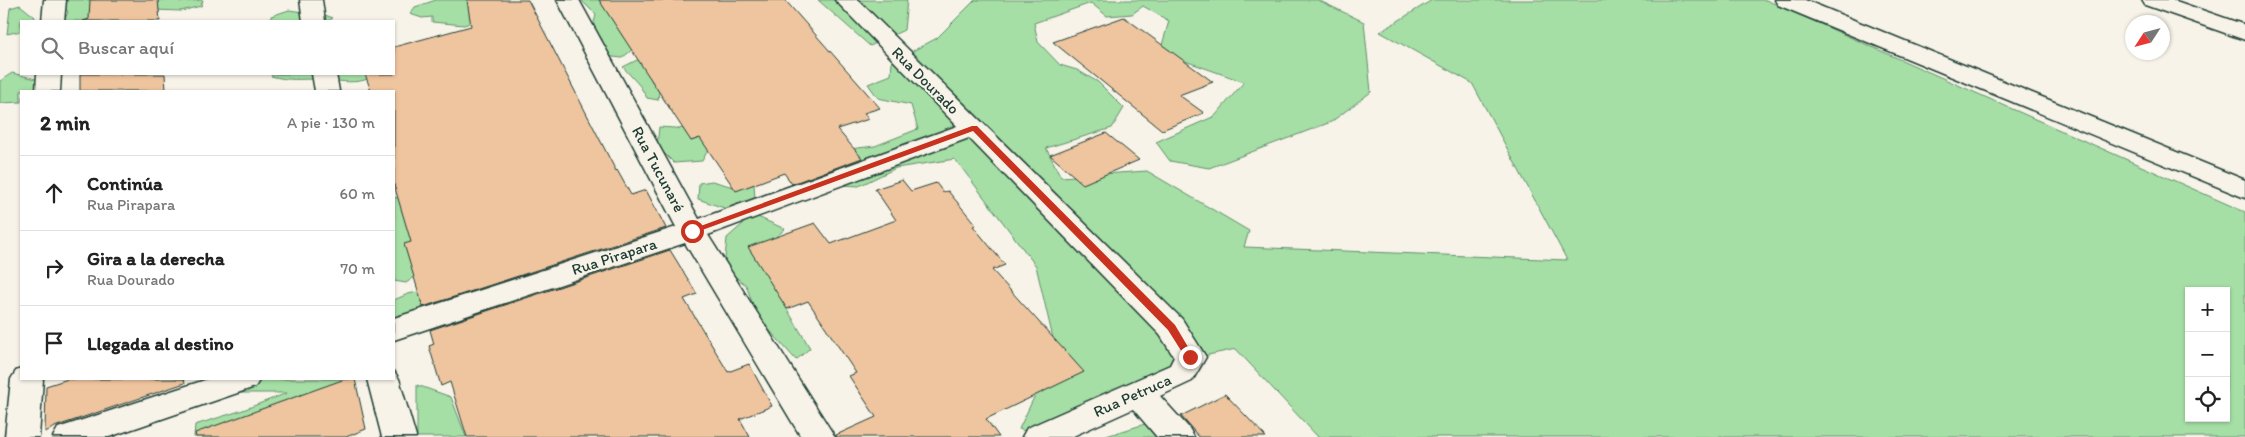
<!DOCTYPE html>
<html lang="es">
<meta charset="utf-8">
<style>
:root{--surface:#fff;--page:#f2f2f2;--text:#222;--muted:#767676;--line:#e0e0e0}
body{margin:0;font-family:Itim,sans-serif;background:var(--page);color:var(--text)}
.controls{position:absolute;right:15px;bottom:15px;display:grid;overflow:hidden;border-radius:0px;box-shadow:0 1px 4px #0004}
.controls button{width:45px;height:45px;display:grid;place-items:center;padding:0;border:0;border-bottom:1px solid var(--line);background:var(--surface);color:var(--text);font:25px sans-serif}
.compass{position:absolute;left:2125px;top:15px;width:45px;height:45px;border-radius:50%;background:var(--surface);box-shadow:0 1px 4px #0004;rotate:234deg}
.stop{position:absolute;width:15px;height:15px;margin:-11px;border:4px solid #c8321e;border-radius:50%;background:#fff}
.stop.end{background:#c8321e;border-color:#fff;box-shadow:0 1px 5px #0008}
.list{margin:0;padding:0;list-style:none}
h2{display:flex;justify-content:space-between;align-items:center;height:65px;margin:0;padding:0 20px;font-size:21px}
h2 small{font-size:16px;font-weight:400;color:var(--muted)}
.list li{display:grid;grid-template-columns:32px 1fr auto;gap:15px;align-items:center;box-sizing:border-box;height:75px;padding:0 20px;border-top:1px solid var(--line)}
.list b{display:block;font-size:19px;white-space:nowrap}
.list p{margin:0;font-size:16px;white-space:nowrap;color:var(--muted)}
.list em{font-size:16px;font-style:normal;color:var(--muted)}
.icon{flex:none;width:28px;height:28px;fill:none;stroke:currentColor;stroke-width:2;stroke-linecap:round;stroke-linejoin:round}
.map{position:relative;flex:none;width:2245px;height:437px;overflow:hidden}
.search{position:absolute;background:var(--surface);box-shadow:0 1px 4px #0004;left:20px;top:20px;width:375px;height:55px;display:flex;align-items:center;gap:12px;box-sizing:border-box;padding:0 18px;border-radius:0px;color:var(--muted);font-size:19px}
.panel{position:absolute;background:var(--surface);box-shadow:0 1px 4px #0004;left:20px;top:90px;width:375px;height:290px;border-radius:0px}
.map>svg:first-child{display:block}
.green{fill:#a5dfa5;stroke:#628e6c;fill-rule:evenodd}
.building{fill:#efc59f;stroke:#1f3d34}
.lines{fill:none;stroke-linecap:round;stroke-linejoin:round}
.minor-casing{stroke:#1f3d34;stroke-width:3}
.minor{fill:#f7f3e8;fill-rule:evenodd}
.route{fill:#c8321e}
.labels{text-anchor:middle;stroke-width:4;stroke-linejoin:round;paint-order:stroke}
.street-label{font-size:16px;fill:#1f3d34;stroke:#f7f3e8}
</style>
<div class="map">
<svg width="2245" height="437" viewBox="0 0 2245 437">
<rect width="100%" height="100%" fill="#f7f3e8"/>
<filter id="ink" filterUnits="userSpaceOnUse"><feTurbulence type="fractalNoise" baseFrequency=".02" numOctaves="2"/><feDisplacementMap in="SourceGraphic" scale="10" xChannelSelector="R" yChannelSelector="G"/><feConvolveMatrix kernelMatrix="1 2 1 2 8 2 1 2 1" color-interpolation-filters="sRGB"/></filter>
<g filter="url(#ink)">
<g class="green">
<polygon points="59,0 96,0 98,4 97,21 64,21 68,12"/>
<polygon points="157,0 177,0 181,2 203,0 201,6 181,11 154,10"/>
<polygon points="436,0 469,0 483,18 464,25 432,22 432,17 422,18 410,14 415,7"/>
<polygon points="581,0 611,0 638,45 622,58 604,56 602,39 591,34 596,15"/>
<polygon points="818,0 907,0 904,30 870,46"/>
<path d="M 975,0 L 1318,0 L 1364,22 L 1371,92 L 1331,122 L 1209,168 L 1170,161 L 1156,142 L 1215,116 L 1244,82 L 1160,52 L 1169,21 L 1143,6 L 1132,14 L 1107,16 L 1091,3 L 1034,23 L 1038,42 L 1060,65 L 1077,70 L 1098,82 L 1124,108 L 1112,128 L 1046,148 L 1061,177 L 1147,171 L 1249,231 L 1244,247 L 1567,260 L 1472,83 L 1380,32 L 1432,0 L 1766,0 L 2245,212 L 2245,437 L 1318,437 L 1236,349 L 1171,363 L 1159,390 L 1073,437 L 1044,437 L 1019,429 L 1056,351 L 1036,266 L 955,159 L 896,168 L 859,186 L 823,184 L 841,150 L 875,146 L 918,129 L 911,105 L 878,98 L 868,84 L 891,75 L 892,62 L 937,38 ZM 2189,291 L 2226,291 L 2226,418 L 2189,418 Z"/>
<polygon points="20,5 35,17 34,21 21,21 21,31 7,34 10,8"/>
<polygon points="289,10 325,15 333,18 328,21 271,21 271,16"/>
<polygon points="637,60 654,64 651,80 659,92 658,100 647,98 640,86 623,67"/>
<polygon points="12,73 36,79 43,90 21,91 21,102 0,103 0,81"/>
<path d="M 272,74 L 376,74 C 360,87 338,80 318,79 C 299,79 290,81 271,76 Z"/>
<polygon points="659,127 689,129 691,141 723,129 714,139 702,161 674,163 657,146"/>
<polygon points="712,181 737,188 754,184 755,199 727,209 698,199 699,183"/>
<polygon points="394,197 407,201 428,268 406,283 394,281"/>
<polygon points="753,215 785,229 762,249 787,309 810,348 796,360 757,316 746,285 724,268 727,238"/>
<polygon points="495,270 508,289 516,312 399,320 394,318 394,300 408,294 451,285"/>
<polygon points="219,379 346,379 333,389 228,437 194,437 195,425 243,410 287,393 223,393"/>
<polygon points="417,385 451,397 466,437 417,437"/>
<polygon points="1145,424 1161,437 1103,437"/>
</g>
<g class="building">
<polygon points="90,0 158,0 160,21 83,21 89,19"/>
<polygon points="467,0 528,0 616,171 617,170 631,195 646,190 666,228 423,307 404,244 411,242 394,185 394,91 371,91 365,74 394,74 394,47 471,26"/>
<polygon points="599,0 785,0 880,108 864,113 869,119 837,129 862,158 792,184 784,173 736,191 700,138 691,141"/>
<polygon points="1124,17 1213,82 1179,95 1204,113 1162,130 1053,42"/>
<polygon points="80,74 165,74 166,91 80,91"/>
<polygon points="1106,133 1139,160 1083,184 1050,155"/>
<polygon points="902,180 911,191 936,183 943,192 948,191 976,225 973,226 1005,265 992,270 1084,372 986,419 999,437 837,437 836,435 876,417 849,376 856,373 808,301 787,309 748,247 815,223 831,244 896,220 875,189"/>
<polygon points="670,250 697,294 684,299 728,372 749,364 772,406 740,419 750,437 467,437 450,382 441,386 429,346 434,344 430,330"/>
<polygon points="68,379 184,379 185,383 57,426 45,432 46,386"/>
<polygon points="345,379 355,379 366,429 346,437 196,437 195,433"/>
<polygon points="1225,394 1266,437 1199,437 1181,416"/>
</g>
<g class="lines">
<g class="minor-casing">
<g id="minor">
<polygon points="44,0 66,0 64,21 42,21"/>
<polygon points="300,0 322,0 325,21 303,21"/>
<polygon points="557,0 579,0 699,219 957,126 835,0 858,0 1182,319 1206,357 1192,381 1160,396 1189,428 1194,437 1157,437 1133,409 1071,437 1022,437 1027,428 1170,365 1174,357 1160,335 969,138 708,235 835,437 801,437 685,243 394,340 394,318 676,227"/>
<polygon points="1775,0 1805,0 2245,180 2245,198 1778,5"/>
<polygon points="2142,0 2173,0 2245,25 2245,40 2145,5"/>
<polygon points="37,74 61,74 60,91 36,91"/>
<polygon points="312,74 336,74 339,91 315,91"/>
<polygon points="21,369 21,379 43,379 39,437 5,437 11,379 16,371"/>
<polygon points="394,371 399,379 416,437 382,437 367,379 394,379"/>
<polygon points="208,379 260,379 255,387 109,437 53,437 58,428"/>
</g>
</g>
<use href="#minor" class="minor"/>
</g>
</g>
<polygon class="route" points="972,126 977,126 1175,325 1194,357 1193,360 1187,360 1168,330 973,131 694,233 687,231"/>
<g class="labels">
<g class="street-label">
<text transform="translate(926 80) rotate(45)" y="6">Rua Dourado</text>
<text transform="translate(659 169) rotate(62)" y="6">Rua Tucunaré</text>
<text transform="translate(614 256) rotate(-18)" y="6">Rua Pirapara</text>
<text transform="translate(1132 395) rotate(-24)" y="6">Rua Petruca</text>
</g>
</g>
</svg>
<div class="controls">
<button>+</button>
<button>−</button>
<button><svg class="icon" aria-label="locate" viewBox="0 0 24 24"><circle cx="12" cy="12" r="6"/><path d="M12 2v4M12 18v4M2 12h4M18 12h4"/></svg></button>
</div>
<svg class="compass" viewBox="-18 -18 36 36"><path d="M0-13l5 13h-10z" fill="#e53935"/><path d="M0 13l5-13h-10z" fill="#767676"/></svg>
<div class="stop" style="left:692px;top:231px"></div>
<div class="stop end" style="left:1190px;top:357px"></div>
<div class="search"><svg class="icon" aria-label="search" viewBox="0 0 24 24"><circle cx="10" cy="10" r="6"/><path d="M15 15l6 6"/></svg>Buscar aquí</div>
<section class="panel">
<h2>2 min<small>A pie · 130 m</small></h2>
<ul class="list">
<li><svg class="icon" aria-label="ahead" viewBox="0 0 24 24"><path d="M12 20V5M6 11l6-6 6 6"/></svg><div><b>Continúa</b><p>Rua Pirapara</p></div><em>60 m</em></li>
<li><svg class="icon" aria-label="right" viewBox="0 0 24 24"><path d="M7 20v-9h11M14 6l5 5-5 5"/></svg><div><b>Gira a la derecha</b><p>Rua Dourado</p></div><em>70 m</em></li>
<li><svg class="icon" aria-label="arrive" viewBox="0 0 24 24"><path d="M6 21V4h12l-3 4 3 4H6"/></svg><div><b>Llegada al destino</b></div></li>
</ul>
</section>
</div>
